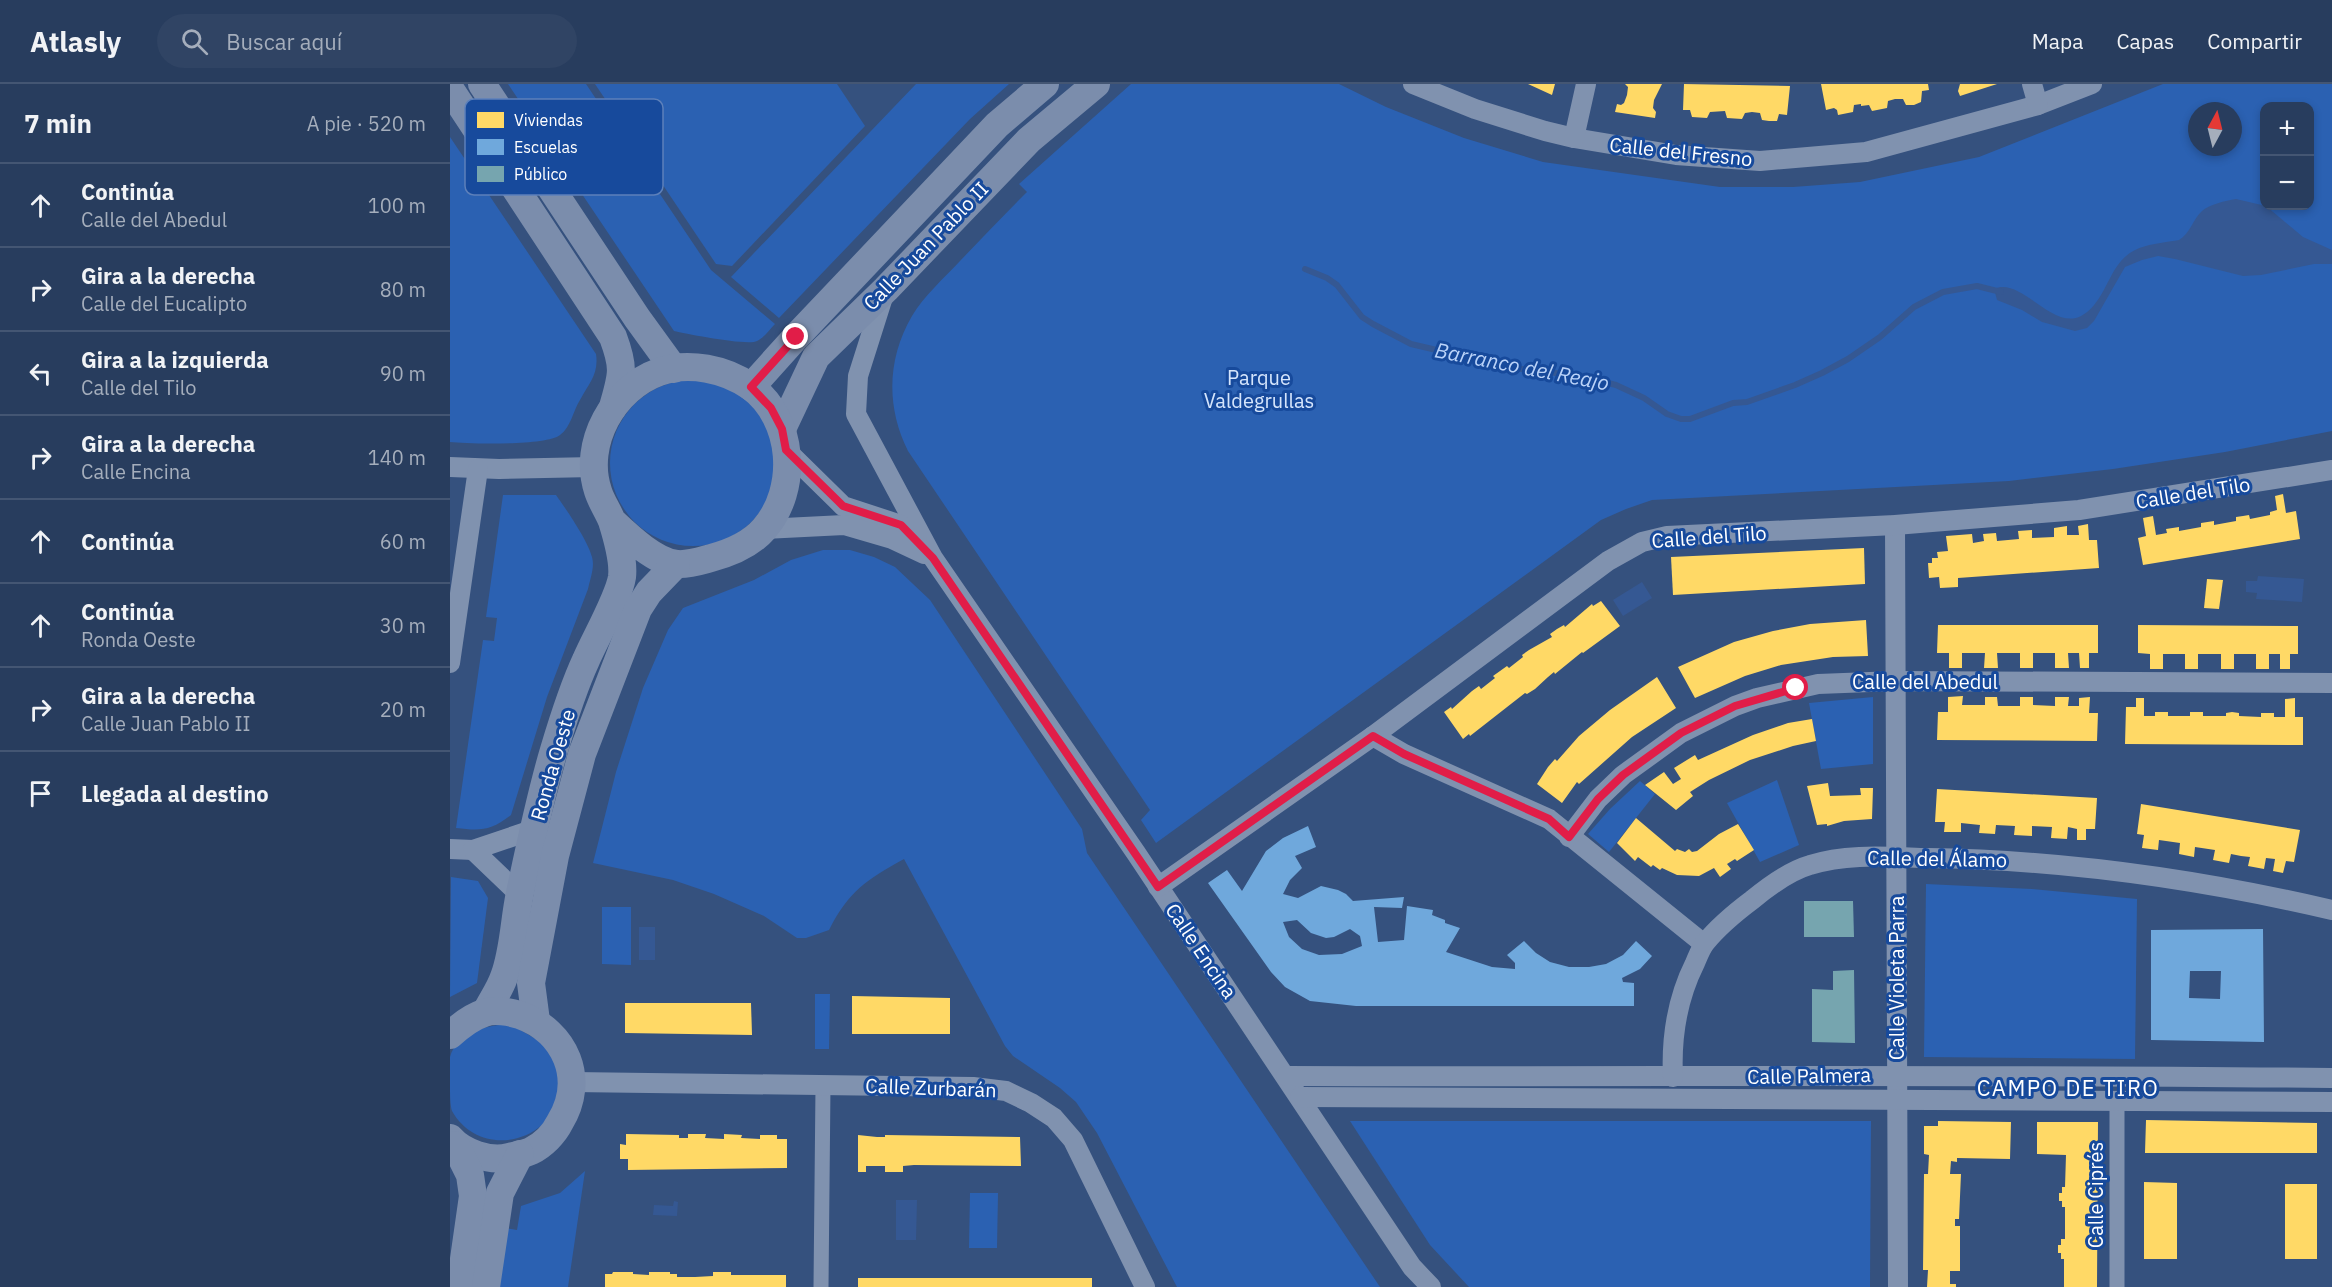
<!DOCTYPE html>
<html lang="es">
<meta charset="utf-8">
<style>
:root{--surface:#283d5e;--page:#304464;--text:#f1f3f6;--muted:#a5aebc;--line:#445673}
body{margin:0;font-family:"IBM Plex Sans",sans-serif;background:var(--page);color:var(--text)}
.controls{position:absolute;right:18px;top:18px;display:grid;overflow:hidden;border-radius:12px;box-shadow:0 3px 9px #0003}
.controls button{width:54px;height:54px;display:grid;place-items:center;padding:0;border:0;border-bottom:2px solid var(--line);background:var(--surface);color:var(--text);font:30px sans-serif}
.compass{position:absolute;left:1738px;top:18px;width:54px;height:54px;border-radius:50%;background:var(--surface);box-shadow:0 3px 9px #0003;rotate:7deg}
.stop{position:absolute;width:18px;height:18px;margin:-14px;border:4px solid #e11d48;border-radius:50%;background:#fff}
.stop.end{background:#e11d48;border-color:#fff;box-shadow:0 2px 6px #0008}
.list{margin:0;padding:0;list-style:none}
h2{display:flex;justify-content:space-between;align-items:center;height:78px;margin:0;padding:0 24px;font-size:26px}
h2 small{font-size:20px;font-weight:400;color:var(--muted)}
.list li{display:grid;grid-template-columns:39px 1fr auto;gap:18px;align-items:center;box-sizing:border-box;height:84px;padding:0 24px;border-top:2px solid var(--line)}
.list b{display:block;font-size:22px;white-space:nowrap}
.list p{margin:0;font-size:20px;white-space:nowrap;color:var(--muted)}
.list em{font-size:20px;font-style:normal;color:var(--muted)}
.icon{flex:none;width:33px;height:33px;fill:none;stroke:currentColor;stroke-width:2;stroke-linecap:round;stroke-linejoin:round}
.map{position:relative;flex:none;width:1882px;height:1203px;overflow:hidden}
header{display:flex;align-items:center;gap:36px;box-sizing:border-box;height:84px;padding:0 30px;background:var(--surface);border-bottom:2px solid var(--line)}
header strong{font-size:28px}
nav{display:flex;gap:33px;margin-inline-start:auto;font-size:21px}
.search{width:420px;height:54px;background:var(--page);display:flex;align-items:center;gap:15px;box-sizing:border-box;padding:0 21px;border-radius:33px;color:var(--muted);font-size:22px}
main{display:flex}
aside{flex:1;background:var(--surface)}
.map>svg:first-child{display:block}
.green{fill:#2b61b2;fill-rule:evenodd}
.water{fill:#355893}
.homes{fill:#ffd966}
.schools{fill:#6fa8dc;fill-rule:evenodd}
.public{fill:#76a5af}
.lines{fill:none;stroke-linecap:round;stroke-linejoin:round}
.stream{stroke:#355893;stroke-width:6}
.pedestrian{stroke:#8092af;stroke-width:15}
.minor{stroke:#8092af;stroke-width:20}
.secondary{stroke:#7b8dac;stroke-width:28}
.route{stroke:#e11d48;stroke-width:8}
.labels{text-anchor:middle;stroke-width:6;stroke-linejoin:round;paint-order:stroke}
.street-label{font-size:20px;fill:#fff;stroke:#174a9c}
.park-label{font-size:20px;fill:#d5e5fc;stroke:#174a9c}
.water-label{font-size:21px;font-style:italic;fill:#bad3f9;stroke:#174a9c}
.quarter-label{font-size:22px;letter-spacing:1.5px;fill:#fff;stroke:#174a9c}
.key{fill:#174a9c;stroke:#5d80ba;stroke-width:1.5}
.key-label{font-size:16px;fill:#fff}
</style>
<header>
<strong>Atlasly</strong>
<div class="search"><svg class="icon" aria-label="search" viewBox="0 0 24 24"><circle cx="10" cy="10" r="6"/><path d="M15 15l6 6"/></svg>Buscar aquí</div>
<nav><a>Mapa</a><a>Capas</a><a>Compartir</a></nav>
</header>
<main>
<aside>
<h2>7 min<small>A pie · 520 m</small></h2>
<ul class="list">
<li><svg class="icon" aria-label="ahead" viewBox="0 0 24 24"><path d="M12 20V5M6 11l6-6 6 6"/></svg><div><b>Continúa</b><p>Calle del Abedul</p></div><em>100 m</em></li>
<li><svg class="icon" aria-label="right" viewBox="0 0 24 24"><path d="M7 20v-9h11M14 6l5 5-5 5"/></svg><div><b>Gira a la derecha</b><p>Calle del Eucalipto</p></div><em>80 m</em></li>
<li><svg class="icon" aria-label="left" viewBox="0 0 24 24"><path d="M17 20v-9H6M10 6l-5 5 5 5"/></svg><div><b>Gira a la izquierda</b><p>Calle del Tilo</p></div><em>90 m</em></li>
<li><svg class="icon" aria-label="right" viewBox="0 0 24 24"><path d="M7 20v-9h11M14 6l5 5-5 5"/></svg><div><b>Gira a la derecha</b><p>Calle Encina</p></div><em>140 m</em></li>
<li><svg class="icon" aria-label="ahead" viewBox="0 0 24 24"><path d="M12 20V5M6 11l6-6 6 6"/></svg><div><b>Continúa</b></div><em>60 m</em></li>
<li><svg class="icon" aria-label="ahead" viewBox="0 0 24 24"><path d="M12 20V5M6 11l6-6 6 6"/></svg><div><b>Continúa</b><p>Ronda Oeste</p></div><em>30 m</em></li>
<li><svg class="icon" aria-label="right" viewBox="0 0 24 24"><path d="M7 20v-9h11M14 6l5 5-5 5"/></svg><div><b>Gira a la derecha</b><p>Calle Juan Pablo II</p></div><em>20 m</em></li>
<li><svg class="icon" aria-label="arrive" viewBox="0 0 24 24"><path d="M6 21V4h12l-3 4 3 4H6"/></svg><div><b>Llegada al destino</b></div></li>
</ul>
</aside>
<div class="map">
<svg width="1882" height="1203" viewBox="0 0 1882 1203">
<rect width="100%" height="100%" fill="#35517e"/>
<g class="green">
<path d="M 58,0 L 136,0 L 261,186 L 325,240 C 319,246 314,254 307,257 C 298,262 237,250 224,247 Z"/>
<polygon points="145,0 387,0 415,42 282,182 266,180"/>
<polygon points="466,0 559,0 520,35 329,234 281,193"/>
<path d="M 681,0 L 889,0 L 936,23 L 1014,54 L 1093,78 L 1270,103 L 1343,103 L 1410,98 L 1529,73 L 1713,0 L 1882,0 L 1882,347 L 1775,368 L 1663,385 L 1559,397 L 1202,416 L 1176,425 L 1151,436 L 706,759 L 691,736 L 700,726 L 458,367 C 436,323 437,275 462,232 C 474,212 494,194 510,177 C 532,154 554,131 577,108 L 569,100 ZM 1814,22 L 1860,22 L 1860,122 L 1814,122 ZM 1747,27 L 1783,27 L 1783,63 L 1747,63 Z"/>
<path d="M 0,53 L 146,270 C 149,290 139,299 130,316 C 123,327 121,343 110,351 C 96,362 19,360 0,358 Z"/>
<circle cx="243" cy="379" r="83"/>
<path d="M 53,411 L 106,411 C 116,425 138,457 142,473 C 145,483 140,495 138,505 L 97,613 L 61,731 C 41,747 30,747 6,744 L 33,556 L 44,557 L 47,534 L 36,533 Z"/>
<path d="M 373,466 L 400,466 L 424,473 L 445,483 L 480,516 L 632,745 L 637,769 L 930,1203 L 727,1203 L 647,1049 L 626,1018 L 610,1004 L 563,972 L 555,962 L 454,775 C 416,796 399,807 379,846 L 356,854 L 347,854 L 314,832 L 264,810 L 223,796 L 143,779 L 166,688 L 193,604 L 218,546 L 233,524 L 304,496 L 341,476 Z"/>
<polygon points="1423,613 1423,680 1371,685 1359,619"/>
<polygon points="1327,696 1349,761 1310,778 1277,719"/>
<polygon points="1190,697 1205,710 1159,768 1138,750 1160,725"/>
<polygon points="1,793 28,797 38,814 27,899 0,913"/>
<polygon points="1476,800 1582,805 1687,815 1685,975 1474,973"/>
<polygon points="152,823 181,823 181,881 152,880"/>
<polygon points="365,910 380,910 379,965 365,965"/>
<path d="M 60,940 L 98,962 C 101,971 111,992 111,1000 C 110,1010 99,1035 92,1041 C 64,1065 21,1061 2,1027 C 0,1021 0,1009 0,1001 C 0,992 0,981 0,973 C 7,948 38,941 60,940 Z"/>
<polygon points="900,1037 1421,1037 1420,1203 1019,1203 980,1161"/>
<polygon points="135,1087 118,1203 45,1203 54,1144 67,1146 71,1122 110,1109"/>
<polygon points="520,1109 548,1109 547,1164 519,1164"/>
</g>
<g class="water">
<path d="M 1786,115 L 1816,122 L 1853,153 L 1882,166 L 1882,180 L 1864,180 L 1811,191 L 1793,192 L 1725,175 L 1708,172 L 1692,176 L 1675,183 L 1644,237 L 1637,244 L 1625,247 L 1592,238 L 1572,226 L 1547,216 L 1544,205 C 1571,192 1602,247 1631,232 C 1652,221 1657,193 1671,177 C 1683,163 1698,161 1716,158 C 1720,157 1726,157 1729,156 C 1740,150 1743,135 1752,127 C 1760,120 1775,117 1786,115 Z"/>
<polygon points="1808,492 1854,495 1852,518 1806,515 1807,509 1796,508 1796,497 1807,497"/>
<polygon points="1192,498 1202,514 1173,532 1163,516"/>
<rect x="189" y="843" width="16" height="33"/>
<polygon points="446,1116 467,1116 466,1156 446,1156"/>
<polygon points="224,1117 228,1118 227,1132 203,1131 204,1121 223,1122"/>
</g>
<g class="homes">
<polygon points="1078,0 1105,0 1102,11"/>
<polygon points="1175,0 1212,0 1204,16 1203,24 1206,28 1205,34 1165,28 1167,20 1171,21 1174,19 1177,11 1178,3"/>
<polygon points="1234,0 1340,2 1337,31 1329,30 1327,37 1319,37 1312,36 1310,29 1302,28 1295,29 1292,35 1277,34 1275,27 1260,28 1257,34 1242,33 1240,26 1233,26"/>
<polygon points="1371,0 1478,0 1479,6 1472,7 1471,18 1464,21 1456,21 1453,15 1445,15 1438,17 1437,24 1422,27 1419,21 1411,22 1411,20 1404,21 1403,28 1388,31 1387,26 1384,24 1376,26"/>
<polygon points="1510,0 1547,0 1510,12 1508,7"/>
<polygon points="1833,410 1836,429 1846,427 1850,455 1693,481 1688,454 1696,452 1693,434 1703,432 1706,451 1717,449 1716,445 1729,443 1729,447 1751,443 1751,439 1764,437 1764,441 1786,437 1786,433 1793,432 1799,431 1800,435 1820,431 1820,428 1827,426 1825,412"/>
<polygon points="1638,440 1639,456 1647,456 1649,484 1508,494 1508,503 1490,504 1489,493 1479,494 1478,479 1482,479 1482,474 1488,474 1487,468 1498,467 1496,452 1522,450 1523,459 1534,457 1533,450 1546,449 1547,457 1569,455 1568,447 1582,446 1582,454 1604,453 1604,444 1617,442 1617,451 1629,451 1628,442"/>
<polygon points="1414,464 1415,500 1223,511 1221,473"/>
<polygon points="1757,495 1773,496 1769,525 1754,524"/>
<polygon points="1151,517 1170,542 1133,569 1132,568 1105,590 1104,588 1098,593 1085,605 1077,610 1075,609 1020,652 1019,650 1013,655 994,628 1001,623 1002,625 1022,607 1029,602 1031,605 1045,594 1043,592 1057,582 1059,584 1073,573 1072,571 1079,566 1102,553 1100,550 1107,545 1114,541 1115,543 1142,520 1143,522"/>
<polygon points="1416,536 1418,572 1383,573 1331,581 1295,592 1245,614 1228,583 1284,558 1323,547 1360,540"/>
<polygon points="1488,541 1648,541 1648,569 1639,569 1639,584 1630,584 1629,569 1618,569 1619,584 1605,584 1605,569 1583,569 1583,584 1570,584 1570,569 1547,569 1548,584 1534,584 1535,569 1512,569 1512,584 1499,584 1499,569 1487,569"/>
<polygon points="1688,541 1848,542 1848,570 1840,570 1840,585 1830,585 1830,570 1819,570 1819,585 1806,585 1806,570 1784,570 1784,585 1771,585 1771,570 1748,570 1748,585 1735,585 1735,570 1713,570 1713,585 1700,585 1700,570 1688,569"/>
<polygon points="1207,593 1226,624 1182,653 1129,700 1127,698 1112,719 1087,700 1098,683 1105,675 1107,677 1129,652 1160,626"/>
<polygon points="1513,612 1512,621 1535,621 1535,613 1547,613 1548,622 1570,622 1570,613 1583,613 1583,621 1605,622 1605,613 1619,613 1618,622 1629,622 1629,614 1640,613 1639,629 1648,629 1647,657 1487,656 1488,628 1498,628 1498,613"/>
<polygon points="1686,614 1694,614 1694,632 1705,632 1705,628 1718,628 1718,632 1740,632 1740,628 1753,628 1753,632 1776,632 1776,629 1782,628 1789,629 1789,632 1811,633 1811,629 1824,629 1824,633 1835,633 1835,615 1845,614 1845,633 1853,633 1853,661 1675,660 1676,623 1686,623"/>
<polygon points="1362,635 1366,657 1343,662 1300,676 1259,696 1240,708 1243,712 1226,726 1195,701 1214,688 1223,700 1231,695 1224,684 1245,671 1248,676 1303,651 1338,639"/>
<polygon points="1378,699 1380,712 1411,711 1410,704 1423,704 1422,735 1394,737 1377,742 1377,740 1367,741 1357,702"/>
<polygon points="1487,705 1647,714 1645,745 1636,745 1636,756 1627,756 1627,745 1618,743 1617,755 1601,754 1602,743 1582,742 1582,752 1564,751 1565,742 1546,741 1545,750 1529,749 1530,741 1511,739 1511,748 1494,748 1495,738 1485,738"/>
<polygon points="1691,720 1850,746 1844,778 1836,777 1833,789 1823,787 1825,775 1816,774 1814,785 1798,782 1800,773 1791,772 1781,770 1779,779 1763,776 1765,766 1745,763 1744,773 1729,770 1730,759 1709,756 1708,766 1692,764 1694,751 1687,750"/>
<polygon points="1186,734 1225,767 1227,765 1235,768 1239,765 1242,768 1247,767 1269,750 1288,740 1304,766 1287,777 1285,775 1277,780 1281,785 1270,793 1264,784 1249,792 1227,791 1212,784 1210,786 1203,781 1201,783 1188,773 1185,777 1167,759"/>
<polygon points="402,912 500,914 500,950 402,950"/>
<polygon points="175,919 301,919 302,951 175,949"/>
<polygon points="1696,1036 1867,1039 1867,1069 1695,1069"/>
<polygon points="1488,1037 1561,1038 1560,1075 1507,1074 1507,1078 1501,1077 1500,1090 1511,1090 1509,1135 1505,1135 1505,1142 1510,1142 1510,1187 1500,1187 1500,1200 1506,1200 1506,1203 1477,1203 1478,1186 1473,1186 1474,1090 1478,1090 1479,1071 1474,1070 1474,1042 1488,1042"/>
<polygon points="1587,1038 1648,1038 1647,1203 1614,1203 1614,1175 1611,1175 1611,1169 1608,1169 1608,1161 1611,1161 1611,1155 1615,1155 1615,1123 1612,1123 1612,1117 1609,1117 1609,1109 1612,1109 1612,1103 1615,1103 1616,1071 1587,1070"/>
<polygon points="176,1050 229,1051 229,1054 238,1054 238,1050 256,1050 255,1054 274,1055 274,1050 292,1051 291,1054 310,1055 310,1051 327,1051 327,1055 337,1055 337,1084 178,1086 178,1075 170,1075 170,1060 176,1061"/>
<polygon points="408,1051 427,1053 435,1053 435,1051 570,1053 571,1082 464,1081 453,1082 453,1088 435,1088 435,1082 416,1082 416,1088 408,1088"/>
<polygon points="1694,1098 1727,1099 1727,1175 1694,1175"/>
<rect x="1835" y="1100" width="32" height="75"/>
<polygon points="163,1188 183,1188 183,1190 199,1191 199,1188 220,1188 220,1190 227,1190 227,1193 245,1193 263,1192 263,1188 281,1188 281,1191 336,1191 336,1203 155,1203 155,1190 162,1190"/>
<rect x="408" y="1194" width="234" height="9"/>
</g>
<g class="schools">
<path d="M 858,742 L 866,763 L 845,772 L 852,784 L 840,796 L 833,810 L 848,814 L 871,802 L 888,806 L 896,810 L 903,817 L 954,813 L 952,824 L 924,823 L 928,858 L 954,856 L 957,822 L 983,826 L 982,831 L 995,836 L 995,839 L 1010,844 L 996,868 L 1042,883 L 1065,885 L 1065,879 L 1057,871 L 1074,857 L 1086,869 L 1100,878 L 1119,883 L 1139,883 L 1156,880 L 1173,871 L 1186,857 L 1202,872 L 1190,885 L 1172,894 L 1173,898 L 1184,899 L 1184,922 L 906,922 L 860,917 L 835,903 L 821,888 L 758,799 L 777,786 L 792,807 L 816,767 L 833,754 ZM 847,836 L 861,849 L 876,854 L 884,853 L 900,845 L 910,852 L 912,862 L 892,870 L 869,871 L 852,865 L 839,853 L 833,838 Z"/>
<path d="M 1813,845 L 1814,958 L 1701,956 L 1701,846 ZM 1740,887 L 1771,887 L 1770,915 L 1739,914 Z"/>
</g>
<g class="public">
<polygon points="1354,817 1403,817 1404,853 1354,853"/>
<polygon points="1404,886 1405,959 1362,958 1362,905 1383,906 1383,887"/>
</g>
<g class="lines">
<polyline class="stream" points="855,185 877,194 887,201 912,233 923,240 961,260 1063,284 1130,292 1166,301 1194,314 1217,330 1231,335 1240,335 1283,319 1297,318 1345,301 1372,289 1398,275 1430,253 1464,223 1493,208 1527,202 1551,208"/>
<g class="pedestrian">
<polyline points="1667,1019 1667,1203"/>
<polyline points="371,1203 373,1002"/>
</g>
<g class="minor">
<polyline points="963,0 1025,25 1095,47 1124,54 1226,71 1310,77 1416,68 1588,21 1642,0"/>
<polyline points="1582,0 1588,21"/>
<polyline points="1124,54 1136,0"/>
<polyline points="434,210 408,292 406,330 483,474 686,769 962,1183 981,1203"/>
<polyline points="336,366 393,422 451,441 467,457"/>
<polyline points="0,383 49,385 144,383"/>
<polyline points="1445,441 1448,1203"/>
<polyline points="314,445 394,441 442,455 474,470"/>
<polyline points="0,579 28,385"/>
<polyline points="923,652 954,670 1099,735 1254,860"/>
<polyline points="1119,753 1148,715 1173,691 1231,649 1285,622 1307,614 1368,600 1446,597 1882,599"/>
<polyline points="0,765 23,766"/>
<polyline points="708,803 923,652 1158,477 1192,458 1217,452 1445,441 1629,426 1882,386"/>
<polyline points="70,811 23,766 85,745"/>
<path d="M 836,992 C 1184,993 1533,990 1882,994"/>
<path d="M 1223,993 C 1221,953 1227,915 1245,879 C 1248,872 1251,864 1255,859 C 1268,843 1286,828 1302,816 C 1319,802 1339,787 1360,781 C 1398,769 1439,773 1478,774 C 1614,776 1749,795 1882,826"/>
<polyline points="122,998 523,1003 556,1007 581,1019 604,1034 623,1056 695,1203"/>
<polyline points="850,1013 1882,1018"/>
</g>
<g class="secondary">
<polyline points="32,0 187,234 224,285"/>
<path d="M 0,5 L 163,253 C 175,285 172,291 163,323"/>
<polyline points="301,303 346,253 547,41 595,0"/>
<polyline points="332,345 366,273 436,205 579,56 646,0"/>
<path d="M 36,928 C 42,916 50,905 54,893 C 64,867 64,836 70,809 C 80,762 90,713 104,666 C 113,636 123,604 136,576 C 145,555 169,513 172,493 C 174,476 167,453 162,437 C 158,427 151,417 148,407 C 132,359 164,304 209,288 C 238,277 276,285 301,303 C 344,335 349,405 314,445 C 301,460 280,469 261,474 C 250,477 238,481 227,480 C 205,478 178,452 162,437"/>
<polyline points="86,937 81,899 105,772 132,670 188,525 199,508 226,480"/>
<path d="M 0,951 C 10,942 21,933 34,929 C 44,925 60,928 70,931 C 116,948 136,995 110,1038 C 104,1050 93,1061 81,1067 C 75,1070 66,1071 59,1073 C 40,1078 13,1069 0,1054"/>
<polyline points="5,1061 20,1091 23,1112 10,1203"/>
<polyline points="36,1203 50,1109 70,1070"/>
</g>
</g>
<g class="lines">
<polyline class="route" points="346,253 301,303 321,324 332,345 336,366 388,417 393,422 451,441 483,474 708,803 923,652 954,670 1099,735 1119,753 1148,715 1173,691 1231,649 1285,622 1346,604"/>
</g>
<g class="labels">
<g class="street-label">
<text transform="translate(1231 68) rotate(6)" y="7">Calle del Fresno</text>
<text transform="translate(476 162) rotate(-46)" y="7">Calle Juan Pablo II</text>
<text transform="translate(1743 409) rotate(-9)" y="7">Calle del Tilo</text>
<text transform="translate(1259 453) rotate(-4)" y="7">Calle del Tilo</text>
<text x="1475" y="605">Calle del Abedul</text>
<text transform="translate(103 681) rotate(-74)" y="7">Ronda Oeste</text>
<text transform="translate(1487 775) rotate(1)" y="7">Calle del Álamo</text>
<text transform="translate(751 867) rotate(56)" y="7">Calle Encina</text>
<text transform="translate(1447 894) rotate(-90)" y="7">Calle Violeta Parra</text>
<text transform="translate(1359 992) rotate(-1)" y="7">Calle Palmera</text>
<text transform="translate(481 1004) rotate(2)" y="7">Calle Zurbarán</text>
<text transform="translate(1646 1111) rotate(-90)" y="7">Calle Ciprés</text>
</g>
<g class="park-label">
<text x="809" y="301">Parque<tspan x="809" dy="23">Valdegrullas</tspan></text>
</g>
<g class="water-label">
<text transform="translate(1072 283) rotate(11)" y="7">Barranco del Reajo</text>
</g>
<g class="quarter-label">
<text x="1618" y="1012">CAMPO DE TIRO</text>
</g>
</g>
<rect x="15" y="15" width="198" height="96" rx="9" class="key"/>
<rect x="27" y="28" width="27" height="16" fill="#ffd966"/>
<rect x="27" y="55" width="27" height="16" fill="#6fa8dc"/>
<rect x="27" y="82" width="27" height="16" fill="#76a5af"/>
<g class="key-label">
<text x="64" y="42">Viviendas</text>
<text x="64" y="69">Escuelas</text>
<text x="64" y="96">Público</text>
</g>
</svg>
<div class="controls">
<button>+</button>
<button>−</button>
</div>
<svg class="compass" viewBox="-18 -18 36 36"><path d="M0-13l5 13h-10z" fill="#e53935"/><path d="M0 13l5-13h-10z" fill="#a5aebc"/></svg>
<div class="stop" style="left:1346px;top:604px"></div>
<div class="stop end" style="left:346px;top:253px"></div>
</div>
</main>
